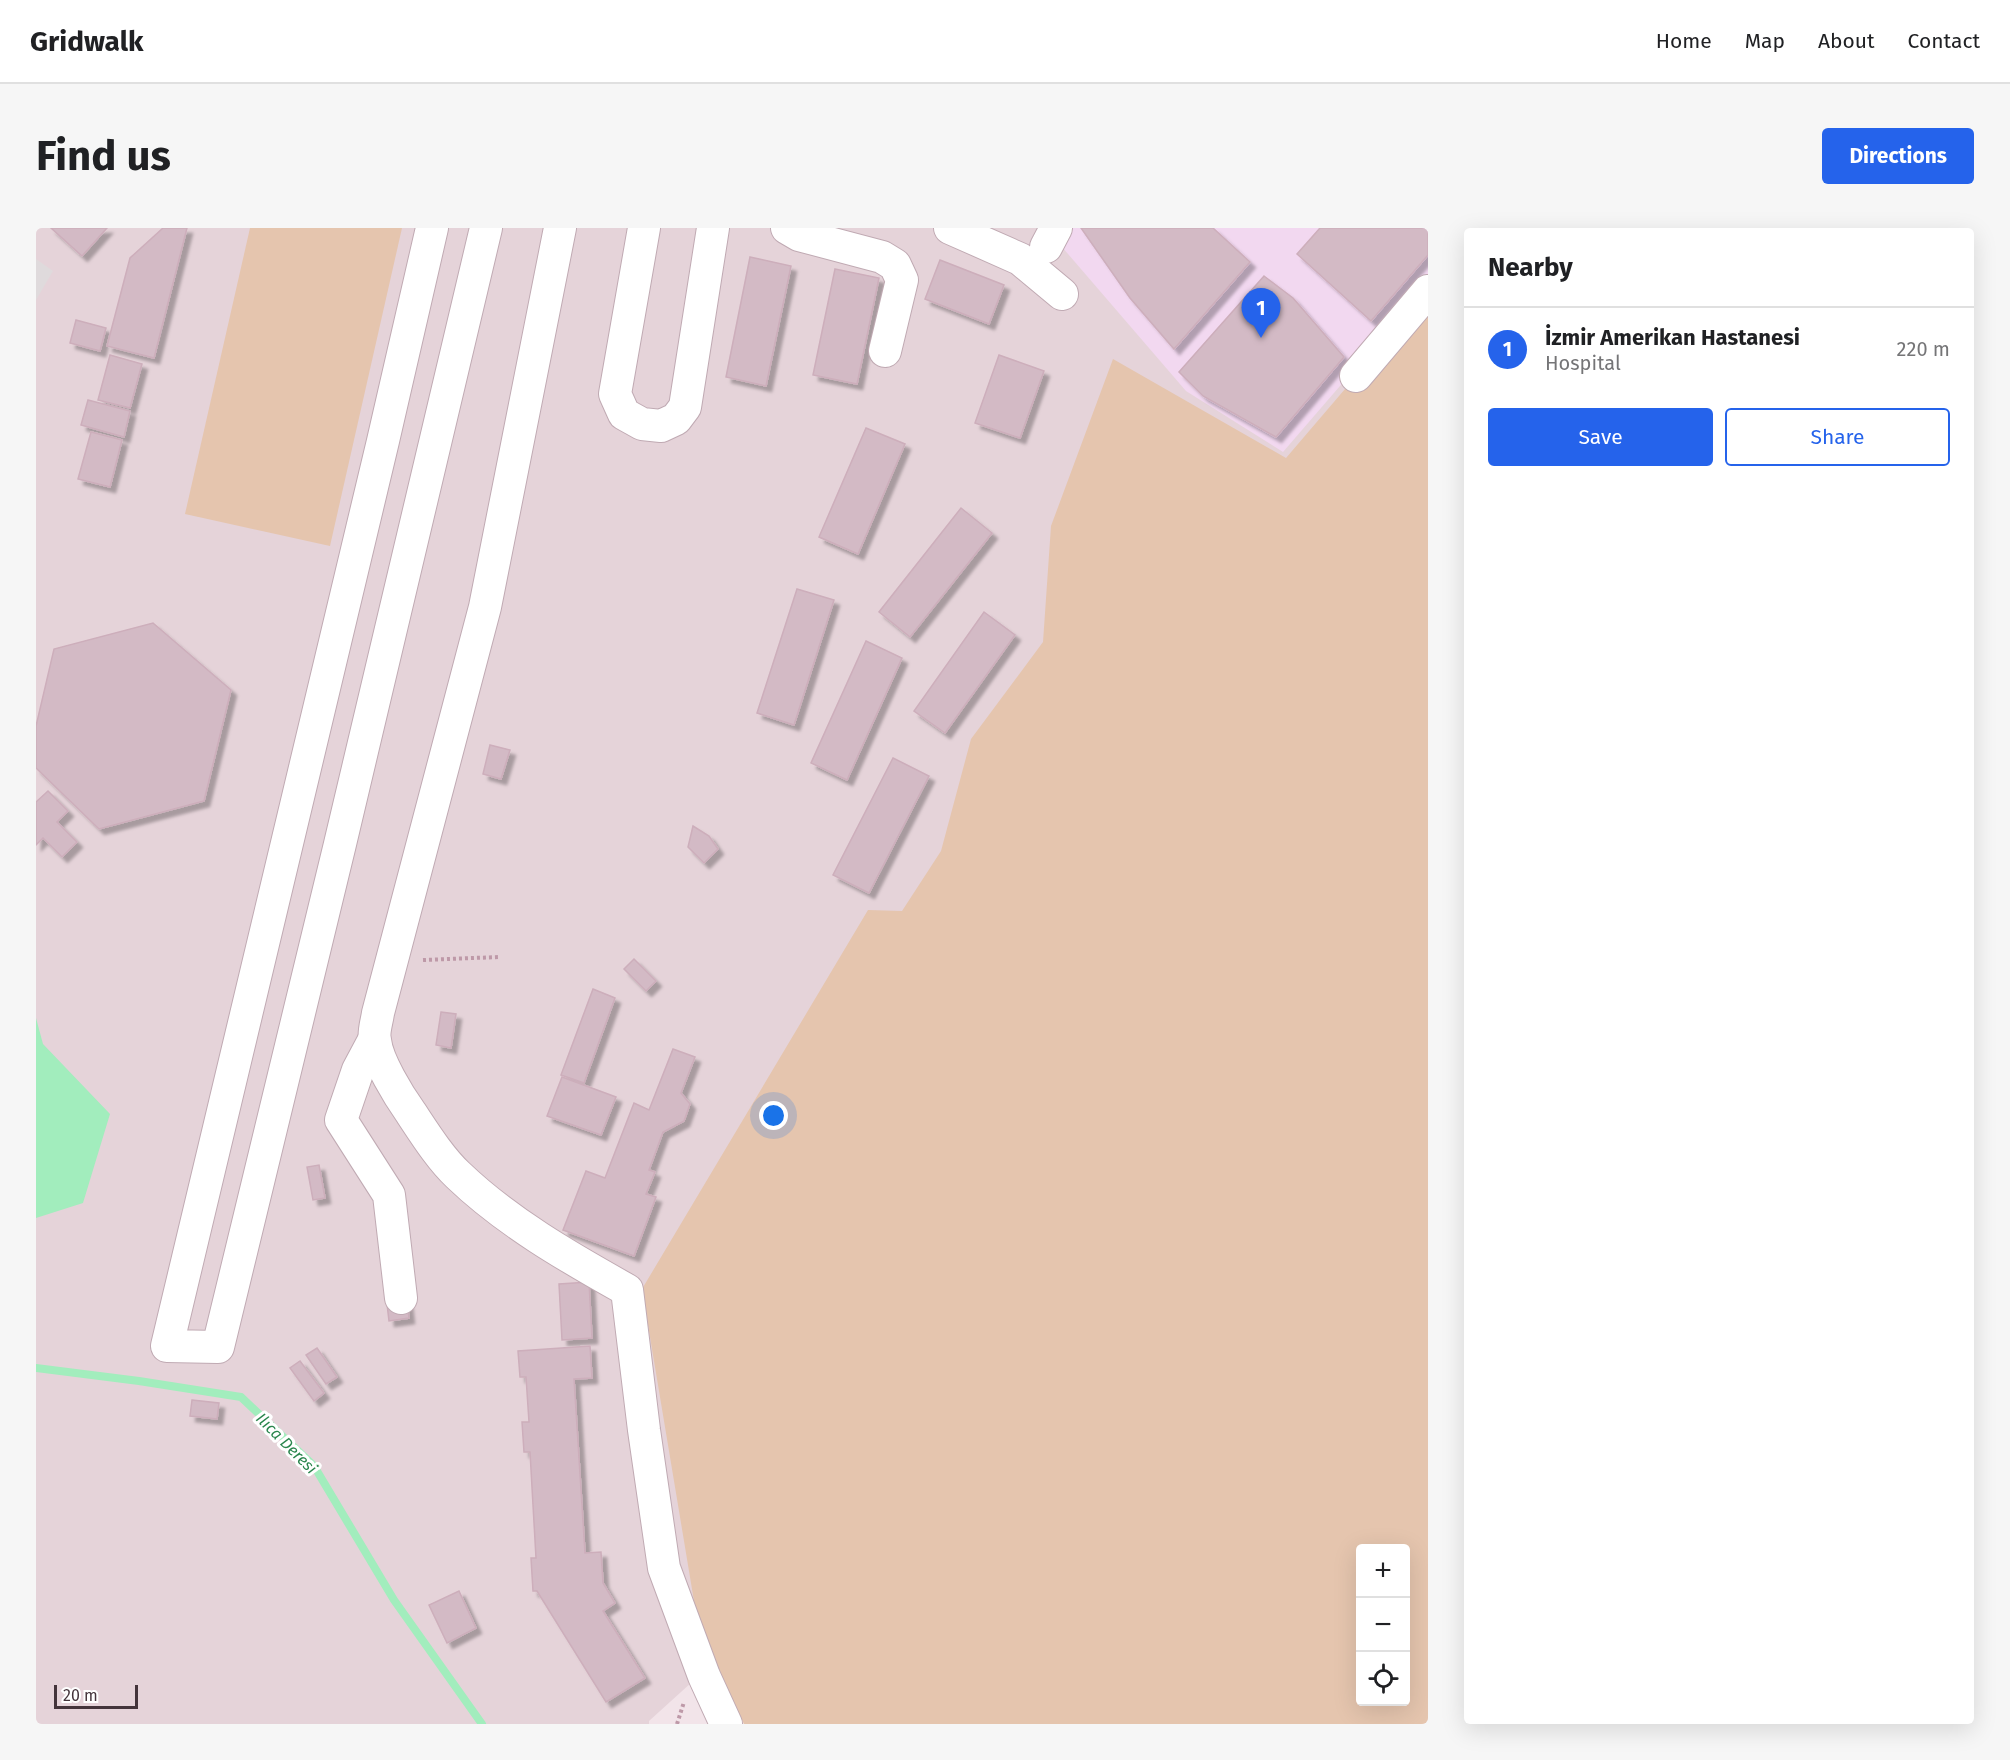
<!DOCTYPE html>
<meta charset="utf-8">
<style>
:root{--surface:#fff;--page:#f6f6f6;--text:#202124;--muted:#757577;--line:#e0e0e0;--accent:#2563eb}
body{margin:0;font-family:"Fira Sans",sans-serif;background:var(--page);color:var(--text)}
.controls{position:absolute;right:18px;bottom:18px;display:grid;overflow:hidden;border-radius:6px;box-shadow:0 6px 24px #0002}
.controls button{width:54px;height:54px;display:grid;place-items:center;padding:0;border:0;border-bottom:2px solid var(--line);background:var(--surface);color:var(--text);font:30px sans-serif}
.scale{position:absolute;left:18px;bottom:15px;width:84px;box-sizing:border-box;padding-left:6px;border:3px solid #44343b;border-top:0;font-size:16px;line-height:21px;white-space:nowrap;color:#44343b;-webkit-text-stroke:4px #fff;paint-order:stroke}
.you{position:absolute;left:738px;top:888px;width:21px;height:21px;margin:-15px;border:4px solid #fff;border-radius:50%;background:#1a73e8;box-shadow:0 0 0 9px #1a73e833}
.badge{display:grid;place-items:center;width:39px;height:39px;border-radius:50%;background:var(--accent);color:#fff;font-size:20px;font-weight:700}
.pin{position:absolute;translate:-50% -50px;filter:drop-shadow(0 2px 3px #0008)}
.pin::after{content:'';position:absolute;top:32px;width:21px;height:18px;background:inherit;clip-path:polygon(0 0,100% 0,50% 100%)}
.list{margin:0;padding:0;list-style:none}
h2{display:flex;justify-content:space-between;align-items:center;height:78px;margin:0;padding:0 24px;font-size:26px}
h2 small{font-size:20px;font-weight:400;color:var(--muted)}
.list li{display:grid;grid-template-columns:39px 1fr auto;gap:18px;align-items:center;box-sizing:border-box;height:84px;padding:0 24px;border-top:2px solid var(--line)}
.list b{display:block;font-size:22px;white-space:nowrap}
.list p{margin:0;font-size:20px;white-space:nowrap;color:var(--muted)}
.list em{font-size:20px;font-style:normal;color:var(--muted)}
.actions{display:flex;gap:12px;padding:18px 24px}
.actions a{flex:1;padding:14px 0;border:2px solid var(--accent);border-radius:6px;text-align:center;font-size:21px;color:var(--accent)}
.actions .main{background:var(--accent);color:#fff}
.icon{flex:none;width:33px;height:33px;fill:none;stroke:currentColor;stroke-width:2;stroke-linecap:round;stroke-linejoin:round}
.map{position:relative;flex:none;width:1392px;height:1496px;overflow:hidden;border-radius:6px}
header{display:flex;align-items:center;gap:36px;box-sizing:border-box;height:84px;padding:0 30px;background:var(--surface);border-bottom:2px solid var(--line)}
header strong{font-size:28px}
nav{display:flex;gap:33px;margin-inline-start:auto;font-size:21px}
.intro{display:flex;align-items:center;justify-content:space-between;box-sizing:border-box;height:144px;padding:0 36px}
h1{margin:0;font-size:42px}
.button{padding:15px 27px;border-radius:6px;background:var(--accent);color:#fff;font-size:21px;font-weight:700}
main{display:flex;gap:36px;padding:0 36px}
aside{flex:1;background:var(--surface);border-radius:6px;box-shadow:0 6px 24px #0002}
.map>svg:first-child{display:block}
.residential{fill:#e5d3d9}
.medical{fill:#f2d8f0}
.green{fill:#e5c5ae;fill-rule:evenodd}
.parking{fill:#dfdadc}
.water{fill:#a2edbd}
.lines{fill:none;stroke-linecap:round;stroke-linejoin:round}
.stream{stroke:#a2edbd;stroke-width:8}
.building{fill:#d3bac5;stroke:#cdaebb;stroke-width:1.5;filter:url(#shadow)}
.minor-casing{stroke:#c0aab3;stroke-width:34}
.path{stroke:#be99a8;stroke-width:4;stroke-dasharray:3 3;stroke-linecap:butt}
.minor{stroke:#fff;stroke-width:32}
.labels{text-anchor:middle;stroke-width:6;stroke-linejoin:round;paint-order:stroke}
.water-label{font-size:16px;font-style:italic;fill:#29854c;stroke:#fff}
</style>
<header>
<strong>Gridwalk</strong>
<nav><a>Home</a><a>Map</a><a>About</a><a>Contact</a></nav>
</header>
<div class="intro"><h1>Find us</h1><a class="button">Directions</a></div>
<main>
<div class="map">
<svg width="1392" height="1496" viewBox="0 0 1392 1496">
<defs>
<filter id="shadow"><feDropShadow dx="5.5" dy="5.5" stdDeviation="1.5" flood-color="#0004"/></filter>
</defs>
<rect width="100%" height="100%" fill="#f2e4e9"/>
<polygon class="residential" points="0,0 1392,0 1392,786 613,1493 613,1496 0,1496"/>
<polygon class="medical" points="1026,0 1392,0 1392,56 1247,224 1150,163 1020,12"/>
<g class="green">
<polygon points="214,0 366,0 294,318 149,286"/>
<path d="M 1392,64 L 1392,1496 L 708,1496 L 663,1403 L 606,1061 L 832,682 L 866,683 L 905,623 L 935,511 L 1007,414 L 1015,298 L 1077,131 L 1250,230 ZM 1324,1320 L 1370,1320 L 1370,1474 L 1324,1474 Z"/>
</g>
<polygon class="parking" points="0,31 17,43 0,72"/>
<polygon class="water" points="0,790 7,816 74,886 47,975 0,990"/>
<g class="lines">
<polyline class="stream" points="0,1140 103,1153 205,1169 278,1238 358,1372 446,1496"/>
</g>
<g class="building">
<polygon points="15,0 71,0 46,28"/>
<polygon points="127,0 151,0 118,130 71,118 94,30"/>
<polygon points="1045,0 1177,0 1214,34 1138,121 1094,70"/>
<polygon points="1284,0 1392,0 1392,27 1335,93 1261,26"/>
<polygon points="714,29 755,38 730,158 690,149"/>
<polygon points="904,32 968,57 953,96 889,71"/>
<polygon points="799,41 843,50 821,156 777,147"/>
<polygon points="1228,48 1257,70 1308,129 1240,209 1167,168 1143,144"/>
<polygon points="40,92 70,100 64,123 34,115"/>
<polygon points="74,127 106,136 94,180 62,172"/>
<polygon points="963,127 1008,143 984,210 939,195"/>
<polygon points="52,172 94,183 88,209 45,197"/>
<polygon points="830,200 869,216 822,326 783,309"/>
<polygon points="55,204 86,212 74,259 42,251"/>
<polygon points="925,280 956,305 874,409 843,384"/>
<polygon points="761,361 798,372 758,497 721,485"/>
<polygon points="948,384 979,407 909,505 878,483"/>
<polygon points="117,395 195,462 168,573 63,601 0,540 0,498 18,421"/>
<polygon points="830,413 866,430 811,552 775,535"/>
<polygon points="454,517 474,522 465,551 447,546"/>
<polygon points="857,530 893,548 833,665 797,647"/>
<polygon points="12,563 32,583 21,594 41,614 26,629 7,610 0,617 0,574"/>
<polygon points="657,598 673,608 682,621 668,635 652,619"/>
<polygon points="598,731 620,753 610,763 588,741"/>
<polygon points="557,761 579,770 548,855 525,847"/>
<polygon points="405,784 420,786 415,820 400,817"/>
<polygon points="637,821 659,829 645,865 654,876 648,893 627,904 613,942 619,944 610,966 620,969 598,1028 527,1002 550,943 569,950 598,875 613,882"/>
<polygon points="526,849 580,869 565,907 511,888"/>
<polygon points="283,937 289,970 277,972 271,939"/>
<polygon points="553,1054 556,1110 526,1112 523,1056"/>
<polygon points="371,1073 373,1090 353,1093 351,1076"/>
<polygon points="554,1118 556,1150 538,1151 549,1325 565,1324 567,1355 579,1375 567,1383 609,1450 570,1474 501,1363 497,1363 495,1330 500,1330 494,1224 488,1224 486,1194 493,1194 490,1149 484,1149 482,1123"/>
<polygon points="281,1120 301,1149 290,1156 270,1127"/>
<polygon points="264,1133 288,1165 278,1173 254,1140"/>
<polygon points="156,1172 183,1175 181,1191 154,1188"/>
<polygon points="423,1363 440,1400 411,1415 393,1377"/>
</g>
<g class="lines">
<g class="minor-casing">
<g id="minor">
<polyline points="396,0 347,213 131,1118 182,1119 304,616 450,0"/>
<path d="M 524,0 L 449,379 L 342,785 C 341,793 337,804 339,812 C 341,833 363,868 375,885 C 389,906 404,930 422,947 C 471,994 532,1029 591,1062 L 608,1202 L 628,1340 L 668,1448 L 690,1496"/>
<polyline points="608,0 579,166 588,186 606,196 625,198 640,191 649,179 677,0"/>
<polyline points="751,0 763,7 846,29 859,37 866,52 849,123"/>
<polyline points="914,0 984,31 1026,66"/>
<polyline points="1010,19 1020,0"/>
<polyline points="1320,148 1392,63"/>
<polyline points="338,812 322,842 305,892 353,967 365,1070"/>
</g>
</g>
<g class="path">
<polyline points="387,732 463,729"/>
<polyline points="641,1496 648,1474"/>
</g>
<use href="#minor" class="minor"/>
</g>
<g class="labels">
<g class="water-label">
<text transform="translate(251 1215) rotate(45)" y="6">Ilıca Deresi</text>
</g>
</g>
</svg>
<div class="controls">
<button>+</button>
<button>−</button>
<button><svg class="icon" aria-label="locate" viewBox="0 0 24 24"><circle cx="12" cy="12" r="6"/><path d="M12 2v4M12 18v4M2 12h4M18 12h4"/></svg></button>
</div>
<div class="scale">20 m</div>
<div class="you"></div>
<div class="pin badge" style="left:1225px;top:110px">1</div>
</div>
<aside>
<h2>Nearby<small></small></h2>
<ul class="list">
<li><span class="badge">1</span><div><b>İzmir Amerikan Hastanesi</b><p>Hospital</p></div><em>220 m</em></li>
</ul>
<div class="actions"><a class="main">Save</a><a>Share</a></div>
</aside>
</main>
